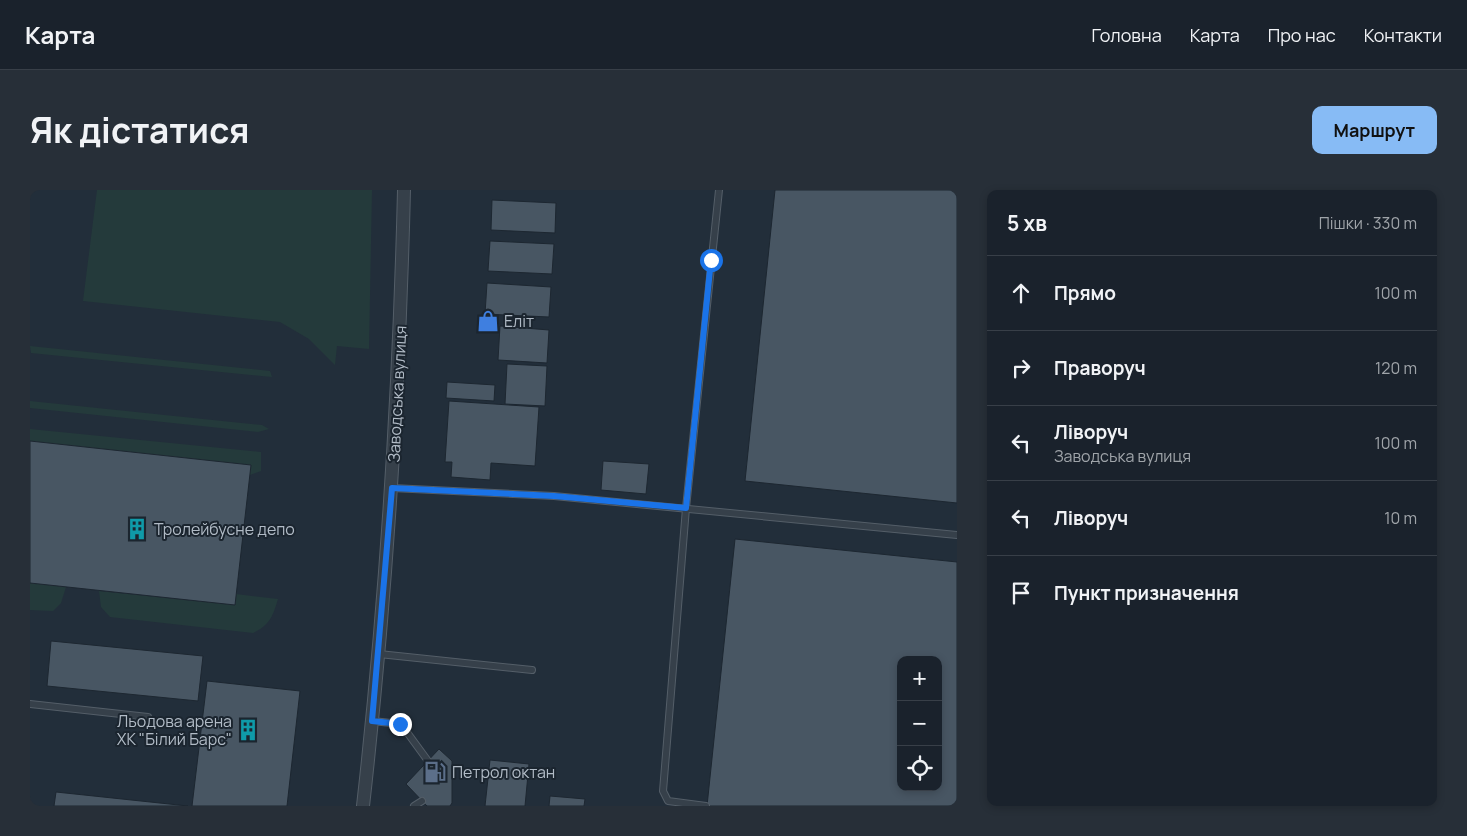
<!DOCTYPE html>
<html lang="uk">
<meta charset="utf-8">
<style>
:root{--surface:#1a222c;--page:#272f38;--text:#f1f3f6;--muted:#9fa4a9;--line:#383f48;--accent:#87bbf5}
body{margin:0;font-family:Manrope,sans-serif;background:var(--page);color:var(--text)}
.controls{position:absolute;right:15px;bottom:15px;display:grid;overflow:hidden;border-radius:10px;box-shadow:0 2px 8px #0003}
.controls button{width:45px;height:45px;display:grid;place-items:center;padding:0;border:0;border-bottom:1px solid var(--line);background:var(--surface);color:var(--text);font:25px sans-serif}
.stop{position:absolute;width:15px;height:15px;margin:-11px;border:4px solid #1a73e8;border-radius:50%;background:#fff}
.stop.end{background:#1a73e8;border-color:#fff;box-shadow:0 1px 5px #0008}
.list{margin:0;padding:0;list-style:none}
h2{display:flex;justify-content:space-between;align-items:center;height:65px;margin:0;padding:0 20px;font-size:21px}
h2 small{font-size:16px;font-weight:400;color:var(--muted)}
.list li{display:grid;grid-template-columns:32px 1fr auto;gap:15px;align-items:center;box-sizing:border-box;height:75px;padding:0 20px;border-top:1px solid var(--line)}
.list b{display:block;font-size:19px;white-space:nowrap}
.list p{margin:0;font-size:16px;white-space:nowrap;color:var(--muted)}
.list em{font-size:16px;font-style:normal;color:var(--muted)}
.icon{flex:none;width:28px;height:28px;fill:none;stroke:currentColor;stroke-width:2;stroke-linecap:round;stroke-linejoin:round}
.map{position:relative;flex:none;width:927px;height:616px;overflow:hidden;border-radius:10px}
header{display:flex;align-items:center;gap:30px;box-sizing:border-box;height:70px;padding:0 25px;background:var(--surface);border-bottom:1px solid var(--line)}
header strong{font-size:24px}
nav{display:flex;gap:28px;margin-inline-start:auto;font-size:18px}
.intro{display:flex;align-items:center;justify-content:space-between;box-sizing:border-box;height:120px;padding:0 30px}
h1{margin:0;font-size:35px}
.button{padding:12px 22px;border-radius:10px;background:var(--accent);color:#111;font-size:18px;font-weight:700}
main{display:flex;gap:30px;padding:0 30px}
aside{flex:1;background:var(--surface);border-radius:10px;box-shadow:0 2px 8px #0003}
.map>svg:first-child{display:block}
.green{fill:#243a3b}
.building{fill:#485663;stroke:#1d2731;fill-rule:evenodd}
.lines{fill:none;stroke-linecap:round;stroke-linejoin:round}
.lane-casing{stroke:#545e68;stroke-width:8}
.street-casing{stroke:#545e68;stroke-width:14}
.lane{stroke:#36404a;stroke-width:6}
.street{stroke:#36404a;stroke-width:12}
.route{stroke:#1a73e8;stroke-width:6}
.labels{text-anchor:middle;stroke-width:4;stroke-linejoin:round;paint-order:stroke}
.poi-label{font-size:16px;fill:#b1bbc6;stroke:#1b252f;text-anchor:start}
.street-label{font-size:16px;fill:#b1bbc6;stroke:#1b252f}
</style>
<header>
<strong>Карта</strong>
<nav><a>Головна</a><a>Карта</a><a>Про нас</a><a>Контакти</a></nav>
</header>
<div class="intro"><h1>Як дістатися</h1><a class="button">Маршрут</a></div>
<main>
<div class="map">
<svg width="927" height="616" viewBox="0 0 927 616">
<rect width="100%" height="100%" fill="#222e3a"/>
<g class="green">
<polygon points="67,0 342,0 339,159 307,156 305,175 279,149 250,132 53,111"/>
<polygon points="0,156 240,181 242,187 1,163"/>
<polygon points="0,211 232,235 239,239 228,242 0,218"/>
<polygon points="0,239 231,262 231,281 220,285 0,251"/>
<polygon points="0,393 36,397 31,413 23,421 0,420"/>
<path d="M 69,401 L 205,415 L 206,404 L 248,409 C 243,426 240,435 223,443 L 80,427 L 71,417 Z"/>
</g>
<g class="building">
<polygon points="745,0 927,0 927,313 715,291"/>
<polygon points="462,10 526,13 525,43 461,40"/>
<polygon points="460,51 524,54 522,84 458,81"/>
<polygon points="457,93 521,97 519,127 455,124"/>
<polygon points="470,136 519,140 517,173 468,170"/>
<polygon points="477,174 517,176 515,216 475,214"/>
<polygon points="417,192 465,195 464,211 416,208"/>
<polygon points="419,211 509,217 505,276 461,273 460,290 421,287 422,272 415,272"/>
<polygon points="0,251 221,275 205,415 0,393"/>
<polygon points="573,271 619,274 616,304 571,300"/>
<path d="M 705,349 L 927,372 L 927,616 L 677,616 ZM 871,470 L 908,470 L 908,597 L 871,597 Z"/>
<polygon points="21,451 173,466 168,511 17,496"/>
<polygon points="177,491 270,501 257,616 162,616"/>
<polygon points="409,559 422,571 422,613 420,616 397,616 376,594"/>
<polygon points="460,570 499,574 495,616 455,616"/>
<polygon points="26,602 158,616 24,616"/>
<polygon points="520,606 555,609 554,616 519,616"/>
</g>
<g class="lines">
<g class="lane-casing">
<g id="lane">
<polyline points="362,298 524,306 927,345"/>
<polyline points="349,464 502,480"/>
<polyline points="0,514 118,527"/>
<polyline points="342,531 371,534 398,571"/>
<polyline points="384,616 392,611"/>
<polyline points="676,616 638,611 633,601 656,318 689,0"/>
</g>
</g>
<g class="street-casing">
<path id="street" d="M 333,616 C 356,411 369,206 374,0"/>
</g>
<use href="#lane" class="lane"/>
<use href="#street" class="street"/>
</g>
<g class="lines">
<polyline class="route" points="370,534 342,531 362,298 524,306 656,318 681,70"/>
</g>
<defs>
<g id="shop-bare" transform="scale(1.725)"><path d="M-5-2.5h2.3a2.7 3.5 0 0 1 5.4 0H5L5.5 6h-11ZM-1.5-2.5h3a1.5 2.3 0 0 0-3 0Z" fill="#3f7fe0" stroke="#1b252f" stroke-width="2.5" paint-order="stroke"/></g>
<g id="building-bare" transform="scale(1.725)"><path d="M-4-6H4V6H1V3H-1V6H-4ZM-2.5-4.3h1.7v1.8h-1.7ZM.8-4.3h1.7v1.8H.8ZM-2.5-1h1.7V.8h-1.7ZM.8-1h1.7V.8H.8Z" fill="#0f9aa8" stroke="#1b252f" stroke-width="2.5" paint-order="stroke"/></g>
<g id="fuel-bare" transform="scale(1.725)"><path d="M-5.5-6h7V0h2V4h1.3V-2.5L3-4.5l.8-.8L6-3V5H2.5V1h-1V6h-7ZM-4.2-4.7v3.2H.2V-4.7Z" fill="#5c6f8a" stroke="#1b252f" stroke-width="2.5" paint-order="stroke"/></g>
</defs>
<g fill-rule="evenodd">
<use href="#shop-bare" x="458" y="131"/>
<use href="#building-bare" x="107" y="339"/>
<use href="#building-bare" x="218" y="540"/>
<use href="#fuel-bare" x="405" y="582"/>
</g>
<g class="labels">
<g class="poi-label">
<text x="474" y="137">Еліт</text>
<text x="124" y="345">Тролейбусне депо</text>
<text x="202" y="537" text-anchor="end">Льодова арена<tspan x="202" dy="18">ХК "Білий Барс"</tspan></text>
<text x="422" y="588">Петрол октан</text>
</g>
<g class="street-label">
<text transform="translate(367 204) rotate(-87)" y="6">Заводська вулиця</text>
</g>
</g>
</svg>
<div class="controls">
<button>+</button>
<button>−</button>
<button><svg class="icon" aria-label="locate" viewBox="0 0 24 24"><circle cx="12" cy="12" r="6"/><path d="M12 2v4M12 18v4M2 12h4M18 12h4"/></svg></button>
</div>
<div class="stop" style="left:681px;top:70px"></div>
<div class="stop end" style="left:370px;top:534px"></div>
</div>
<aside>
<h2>5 хв<small>Пішки · 330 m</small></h2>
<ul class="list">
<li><svg class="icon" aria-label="ahead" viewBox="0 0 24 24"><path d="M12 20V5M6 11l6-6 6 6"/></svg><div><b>Прямо</b></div><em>100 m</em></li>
<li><svg class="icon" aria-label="right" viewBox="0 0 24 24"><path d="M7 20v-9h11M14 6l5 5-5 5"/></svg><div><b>Праворуч</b></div><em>120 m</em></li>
<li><svg class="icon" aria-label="left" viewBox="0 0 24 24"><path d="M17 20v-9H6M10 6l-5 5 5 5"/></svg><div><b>Ліворуч</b><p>Заводська вулиця</p></div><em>100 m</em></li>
<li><svg class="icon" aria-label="left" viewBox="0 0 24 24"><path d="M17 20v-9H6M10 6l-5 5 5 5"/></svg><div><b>Ліворуч</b></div><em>10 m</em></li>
<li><svg class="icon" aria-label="arrive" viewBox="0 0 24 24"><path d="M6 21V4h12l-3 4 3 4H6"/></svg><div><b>Пункт призначення</b></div></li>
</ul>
</aside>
</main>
